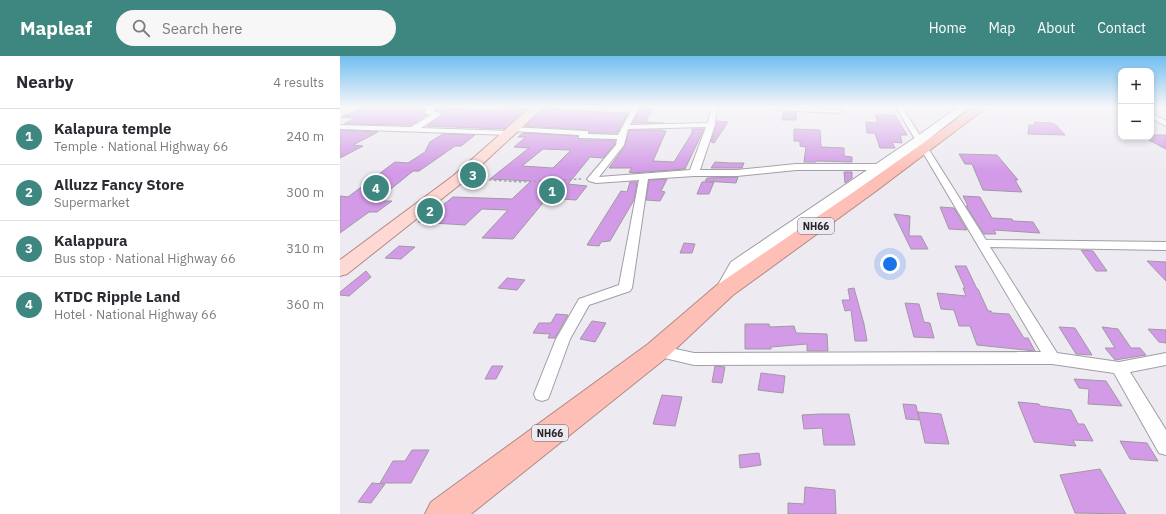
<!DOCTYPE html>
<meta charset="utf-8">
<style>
:root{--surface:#fff;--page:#f7f7f7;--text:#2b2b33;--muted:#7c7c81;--line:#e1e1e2;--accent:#3e8680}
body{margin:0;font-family:"IBM Plex Sans",sans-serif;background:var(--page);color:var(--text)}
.controls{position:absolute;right:12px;top:12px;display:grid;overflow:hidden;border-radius:8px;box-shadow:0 2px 6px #0003}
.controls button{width:36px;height:36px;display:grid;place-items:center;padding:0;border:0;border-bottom:1px solid var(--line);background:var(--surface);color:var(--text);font:20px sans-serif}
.you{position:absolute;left:550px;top:208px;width:14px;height:14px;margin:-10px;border:3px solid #fff;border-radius:50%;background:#1a73e8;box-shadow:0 0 0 6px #1a73e833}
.badge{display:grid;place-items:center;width:26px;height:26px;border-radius:50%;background:var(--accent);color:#fff;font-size:13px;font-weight:700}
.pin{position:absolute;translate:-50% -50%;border:2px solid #fff;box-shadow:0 1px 4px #0006}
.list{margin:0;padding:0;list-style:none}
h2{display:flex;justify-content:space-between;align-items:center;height:52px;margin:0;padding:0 16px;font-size:17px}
h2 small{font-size:13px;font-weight:400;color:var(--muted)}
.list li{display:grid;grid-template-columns:26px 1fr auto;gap:12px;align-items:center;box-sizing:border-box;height:56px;padding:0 16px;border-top:1px solid var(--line)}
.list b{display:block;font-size:15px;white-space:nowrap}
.list p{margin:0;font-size:13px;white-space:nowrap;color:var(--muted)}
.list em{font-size:13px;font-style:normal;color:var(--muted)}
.icon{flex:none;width:22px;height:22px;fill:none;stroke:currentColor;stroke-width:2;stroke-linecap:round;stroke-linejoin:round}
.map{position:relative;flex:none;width:826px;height:458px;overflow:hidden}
header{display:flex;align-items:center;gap:24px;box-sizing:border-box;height:56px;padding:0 20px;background:var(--accent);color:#fff}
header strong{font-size:19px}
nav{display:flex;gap:22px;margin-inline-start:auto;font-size:14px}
.search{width:280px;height:36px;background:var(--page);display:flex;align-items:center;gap:10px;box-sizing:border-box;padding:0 14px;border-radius:22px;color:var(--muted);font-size:15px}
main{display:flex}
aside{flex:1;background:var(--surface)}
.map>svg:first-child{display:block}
.building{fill:#d39ae7;stroke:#9f9aa1;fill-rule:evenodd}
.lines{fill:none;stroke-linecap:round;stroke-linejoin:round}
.street-casing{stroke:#a29ea5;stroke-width:2}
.secondary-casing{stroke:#a29ea5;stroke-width:2}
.primary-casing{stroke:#b38a85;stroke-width:2}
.highway-casing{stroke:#b38a85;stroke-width:2}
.path{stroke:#a4a1a7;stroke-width:1.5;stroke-dasharray:2.5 2.5;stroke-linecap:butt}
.street{fill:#fff;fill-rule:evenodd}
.secondary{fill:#fff;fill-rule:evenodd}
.primary{fill:#fed9d3;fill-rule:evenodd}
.highway{fill:#fdbfb6;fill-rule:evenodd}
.labels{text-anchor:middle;stroke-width:3.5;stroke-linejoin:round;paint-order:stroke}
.shield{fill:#eeeaf1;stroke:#646266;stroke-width:1}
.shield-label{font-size:10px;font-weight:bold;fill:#29272a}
</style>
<header>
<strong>Mapleaf</strong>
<div class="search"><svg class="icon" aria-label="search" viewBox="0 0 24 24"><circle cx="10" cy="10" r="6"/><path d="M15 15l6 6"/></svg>Search here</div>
<nav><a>Home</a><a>Map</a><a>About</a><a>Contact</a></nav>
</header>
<main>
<aside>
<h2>Nearby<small>4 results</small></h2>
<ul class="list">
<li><span class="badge">1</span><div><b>Kalapura temple</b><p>Temple · National Highway 66</p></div><em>240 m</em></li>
<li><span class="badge">2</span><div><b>Alluzz Fancy Store</b><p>Supermarket</p></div><em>300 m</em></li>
<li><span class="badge">3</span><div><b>Kalappura</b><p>Bus stop · National Highway 66</p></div><em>310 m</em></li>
<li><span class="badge">4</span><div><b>KTDC Ripple Land</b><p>Hotel · National Highway 66</p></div><em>360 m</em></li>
</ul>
</aside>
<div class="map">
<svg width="826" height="458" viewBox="0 0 826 458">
<rect width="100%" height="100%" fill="#eeeaf1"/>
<g class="building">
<polygon points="26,51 86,52 84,58 87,59 71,69 4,68 15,62 1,61"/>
<polygon points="162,51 188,51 164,73 87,70 103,59 102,57 95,54 101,52 157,55"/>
<polygon points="205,52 218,53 216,54 288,57 277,77 250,77 248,74 185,70"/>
<polygon points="300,52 313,53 306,63 308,63 306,66 324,67 292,67"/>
<polygon points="443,56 456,56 456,64 442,64"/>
<polygon points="535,59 555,59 567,79 560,79 562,87 552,86 555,92 540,92 535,77 527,77 526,66 538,67"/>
<polygon points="377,65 388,66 374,87 371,86"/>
<polygon points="694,66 711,67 716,69 725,79 688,78 689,69 696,69"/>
<polygon points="352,73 364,73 345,113 293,117 289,116 292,112 269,112 285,90 289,74 323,74 322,75 326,75 313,105 334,106 352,77"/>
<polygon points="454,73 480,74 481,91 504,92 504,100 512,101 512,106 476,105 476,106 464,106 466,91 460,90 460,85 454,85"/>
<polygon points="0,74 38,76 13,89 23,90 0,102"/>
<path d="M 183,77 L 238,80 L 239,84 L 275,84 L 275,88 L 263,102 L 250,101 L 228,128 L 247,130 L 236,144 L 207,142 L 173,183 L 142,182 L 168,154 L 142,153 L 125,169 L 78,166 L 92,156 L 94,156 L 113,141 L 172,143 L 191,125 L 150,123 L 189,92 L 174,91 L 186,81 L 178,81 ZM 203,93 L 231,94 L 213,112 L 182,110 Z"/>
<polygon points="103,78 135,79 121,90 115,90 79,115 73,115 36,145 52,145 37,156 29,156 0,177 0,140 8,141 55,106 68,107 85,96 90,86"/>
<polygon points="811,79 826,79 826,93 803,81 811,81"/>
<polygon points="619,98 657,99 678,124 675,124 682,136 643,134 632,108 625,108"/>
<polygon points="375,106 391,107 404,107 402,112 371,112"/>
<polygon points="504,116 512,116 512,122 505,127"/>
<polygon points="398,121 396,127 365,125 367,122"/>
<polygon points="327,123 321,135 325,136 320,145 306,144 309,124"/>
<polygon points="290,126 297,126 294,144 270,185 261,186 259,190 247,189 281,135 287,136"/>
<polygon points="362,126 374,126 369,138 357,138"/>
<polygon points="623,140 640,141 652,162 672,163 673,165 693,166 700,177 654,174 656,178 644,178 626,150 628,150"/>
<polygon points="600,151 614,152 627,174 609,173"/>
<polygon points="554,158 570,160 569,180 581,180 588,193 571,193"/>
<polygon points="344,187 355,188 352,197 340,197"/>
<polygon points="59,190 75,191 61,203 45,202"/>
<polygon points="741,194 753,195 767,215 756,215"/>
<polygon points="807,205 826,206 826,225"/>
<polygon points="615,210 626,210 637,233 638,233 648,255 651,255 652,257 669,258 684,282 688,282 695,295 637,289 630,270 619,270 614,254 601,253 597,237 626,240 623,232 625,232"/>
<polygon points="26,215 31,221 9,240 0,239 0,236"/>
<polygon points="167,222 185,224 177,234 158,232"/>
<polygon points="514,232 524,268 527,285 515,285 511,254 505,255 502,244 510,244 508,233"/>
<polygon points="565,247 579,248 584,266 590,267 594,282 574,281"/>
<polygon points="216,258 228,259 215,282 208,282 210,278 193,277 199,267 211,267"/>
<polygon points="252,265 266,267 255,286 240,283"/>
<polygon points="405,268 429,268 430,271 454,270 456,277 487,278 488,295 467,295 467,288 431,291 431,293 405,293"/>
<polygon points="719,271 735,272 752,299 736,298"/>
<polygon points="762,271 778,273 791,292 800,292 806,299 775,304 765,292 775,292"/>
<polygon points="808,273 826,274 826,287 819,286"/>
<polygon points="152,310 163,310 156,323 145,323"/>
<polygon points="375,310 385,311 382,327 372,326"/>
<polygon points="421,317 445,320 443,337 418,334"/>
<polygon points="734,323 766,325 782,350 748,348 749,333 739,332"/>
<polygon points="322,339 342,341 335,370 313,368"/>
<polygon points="678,346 699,348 700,350 731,354 738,368 744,368 753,385 733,384 736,390 694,386"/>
<polygon points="563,348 576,349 579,364 566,363"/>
<polygon points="578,356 601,358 609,388 585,387"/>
<polygon points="480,358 509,358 515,389 484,389 482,372 464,373 462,359"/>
<polygon points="780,385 807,387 818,405 790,403"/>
<polygon points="72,394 89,394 71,427 40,427 53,405 65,405"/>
<polygon points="419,397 421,409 400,412 399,399"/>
<polygon points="760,413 786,458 735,457 720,419"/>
<polygon points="32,427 45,428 31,447 18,446"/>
<polygon points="465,431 495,434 496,458 448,458 448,447 464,448"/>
</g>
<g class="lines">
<g class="street-casing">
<g id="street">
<polygon points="88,51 100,51 99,52 94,53 93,55 102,58 81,72 169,75 173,77 169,79 0,73 0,69 71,71 91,59 85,57"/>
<path d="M 293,51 L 299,51 L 290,69 L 368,67 L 371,51 L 377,51 L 375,69 L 360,114 L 397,114 L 456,108 L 549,108 L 554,111 L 549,114 L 456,114 L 397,120 L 354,120 L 308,123 L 292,232 L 290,235 L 249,249 L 230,283 L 210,338 L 208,343 L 202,345 L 196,343 L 194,338 L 216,283 L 239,243 L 279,229 L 299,124 L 256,127 L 249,125 L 247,123 L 276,89 L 277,83 L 242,82 L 239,82 L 239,79 L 172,75 L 168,73 L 172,71 L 245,75 L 248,75 L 248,78 L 278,79 ZM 366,71 L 350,114 L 259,121 L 284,89 L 288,73 Z"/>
<polygon points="438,51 497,53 501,55 497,57 436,54 436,52"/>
<polygon points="556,51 562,51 646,184 826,186 826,194 650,191 717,297 779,306 826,297 826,309 790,316 826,374 826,399 819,397 774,317 712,308 354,309 312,299 309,295 312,291 317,289 354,297 701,296"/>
<polygon points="811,57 826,65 826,70 811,62"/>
</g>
</g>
<g class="secondary-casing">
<polygon id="secondary" points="618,51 629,51 584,87 405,213 392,238 385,240 378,238 375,234 391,206 576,81"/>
</g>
<g class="primary-casing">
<polygon id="primary" points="191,51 204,51 123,126 7,218 0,220 0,204 113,120"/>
</g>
<g class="highway-casing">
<polygon id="highway" points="634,51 647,51 536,135 393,239 326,302 131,458 85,458 91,446 308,288 377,229 524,129"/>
</g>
<polyline class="path" points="134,123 181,126 241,123"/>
<use href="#street" class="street"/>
<use href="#secondary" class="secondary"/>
<use href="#primary" class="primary"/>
<use href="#highway" class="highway"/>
</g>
<linearGradient id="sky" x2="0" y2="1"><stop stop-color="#70bef0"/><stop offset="0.44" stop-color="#f7f6f9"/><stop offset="1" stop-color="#f7f6f9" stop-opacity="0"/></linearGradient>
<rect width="826" height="115" fill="url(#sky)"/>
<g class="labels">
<g class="shield">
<rect x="458" y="162" width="36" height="16" rx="3"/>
<rect x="192" y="369" width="36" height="16" rx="3"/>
</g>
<g class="shield-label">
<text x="476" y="174">NH66</text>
<text x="210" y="381">NH66</text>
</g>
</g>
</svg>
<div class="controls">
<button>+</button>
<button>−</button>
</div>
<div class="you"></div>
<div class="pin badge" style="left:212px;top:135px">1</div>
<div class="pin badge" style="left:90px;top:155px">2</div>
<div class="pin badge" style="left:133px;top:119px">3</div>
<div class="pin badge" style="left:36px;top:132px">4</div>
</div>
</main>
